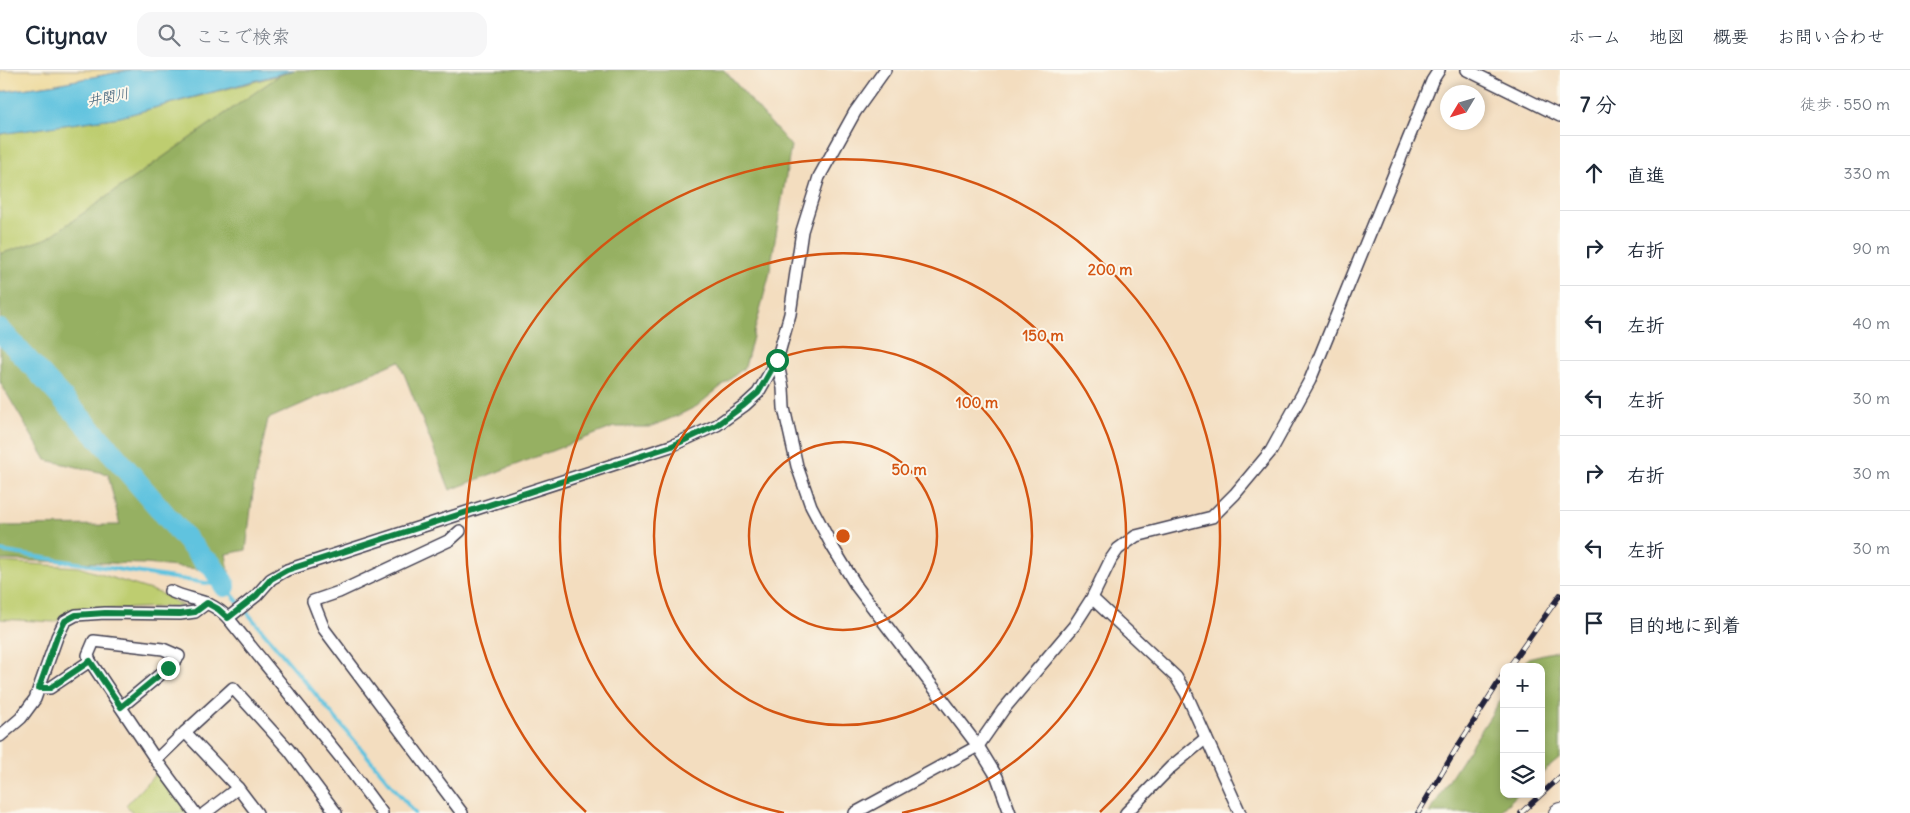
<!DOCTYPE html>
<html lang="ja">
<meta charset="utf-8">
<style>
:root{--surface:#fff;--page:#f6f6f7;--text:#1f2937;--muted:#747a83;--line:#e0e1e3}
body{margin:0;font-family:Delius,"Klee One",sans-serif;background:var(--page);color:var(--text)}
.controls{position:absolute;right:15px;bottom:15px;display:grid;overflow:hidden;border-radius:10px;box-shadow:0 2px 8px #0003}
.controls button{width:45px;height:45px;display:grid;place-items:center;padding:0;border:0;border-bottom:1px solid var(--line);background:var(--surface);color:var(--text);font:25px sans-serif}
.compass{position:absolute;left:1440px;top:15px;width:45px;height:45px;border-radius:50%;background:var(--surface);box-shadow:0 2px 8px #0003;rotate:232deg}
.stop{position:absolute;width:15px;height:15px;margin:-11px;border:4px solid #0b8043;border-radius:50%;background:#fff}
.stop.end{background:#0b8043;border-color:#fff;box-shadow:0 1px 5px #0008}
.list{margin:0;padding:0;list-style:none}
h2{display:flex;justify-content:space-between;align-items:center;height:65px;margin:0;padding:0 20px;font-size:21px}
h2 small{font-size:16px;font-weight:400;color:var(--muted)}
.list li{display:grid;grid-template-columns:32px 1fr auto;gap:15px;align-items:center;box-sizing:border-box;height:75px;padding:0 20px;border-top:1px solid var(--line)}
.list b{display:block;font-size:19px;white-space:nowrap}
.list em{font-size:16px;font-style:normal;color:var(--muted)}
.icon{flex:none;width:28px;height:28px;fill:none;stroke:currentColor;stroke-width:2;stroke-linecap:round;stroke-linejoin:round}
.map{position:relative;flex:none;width:1560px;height:743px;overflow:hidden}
header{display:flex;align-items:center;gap:30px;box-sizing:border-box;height:70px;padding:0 25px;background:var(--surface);border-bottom:1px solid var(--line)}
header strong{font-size:24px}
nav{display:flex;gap:28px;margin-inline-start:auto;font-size:18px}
.search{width:350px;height:45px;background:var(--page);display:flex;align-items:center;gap:12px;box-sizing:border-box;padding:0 18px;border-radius:15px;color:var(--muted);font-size:19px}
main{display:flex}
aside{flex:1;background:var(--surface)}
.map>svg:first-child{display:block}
.green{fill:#becd6f;stroke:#707855}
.forest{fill:#96b062;stroke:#5c694e}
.sand{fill:#eeda9e;stroke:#887e6c}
.water{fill:#61c3df;stroke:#42728d}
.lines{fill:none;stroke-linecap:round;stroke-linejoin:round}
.stream{stroke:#61c3df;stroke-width:4}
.river{stroke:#61c3df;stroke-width:22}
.street-casing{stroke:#413e4f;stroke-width:14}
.primary-casing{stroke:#413e4f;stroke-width:20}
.street{stroke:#fff;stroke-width:11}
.primary{stroke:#fff;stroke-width:18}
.rail-casing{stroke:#22223b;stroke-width:5.5}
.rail{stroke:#fbf7ec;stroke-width:4;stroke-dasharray:11;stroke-linecap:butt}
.route{stroke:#0b8043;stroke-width:6}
.ring{fill:none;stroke:#d45411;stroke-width:2.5}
.labels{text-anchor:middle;stroke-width:4;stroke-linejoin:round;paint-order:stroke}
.water-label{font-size:14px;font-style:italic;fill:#385a74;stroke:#fbf7ec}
.centre{fill:#d45411;stroke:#fbf7ec;stroke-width:2.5}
.ring-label{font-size:15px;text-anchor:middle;font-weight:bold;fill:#d45411;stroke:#fbf7ec;stroke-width:4;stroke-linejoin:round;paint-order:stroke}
</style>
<header>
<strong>Citynav</strong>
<div class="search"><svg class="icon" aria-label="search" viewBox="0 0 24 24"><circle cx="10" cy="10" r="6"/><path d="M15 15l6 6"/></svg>ここで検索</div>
<nav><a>ホーム</a><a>地図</a><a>概要</a><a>お問い合わせ</a></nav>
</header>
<main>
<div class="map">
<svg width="1560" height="743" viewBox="0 0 1560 743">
<rect width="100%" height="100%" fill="#fbf7ec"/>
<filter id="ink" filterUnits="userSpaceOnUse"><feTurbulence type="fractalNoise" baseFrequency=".02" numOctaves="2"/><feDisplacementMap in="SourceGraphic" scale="10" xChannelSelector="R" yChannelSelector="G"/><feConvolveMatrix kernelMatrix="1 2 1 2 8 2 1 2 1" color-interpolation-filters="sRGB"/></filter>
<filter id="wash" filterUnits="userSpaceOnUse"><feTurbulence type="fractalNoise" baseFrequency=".0096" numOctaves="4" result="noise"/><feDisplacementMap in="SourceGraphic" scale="20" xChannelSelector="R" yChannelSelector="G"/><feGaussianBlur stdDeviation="1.12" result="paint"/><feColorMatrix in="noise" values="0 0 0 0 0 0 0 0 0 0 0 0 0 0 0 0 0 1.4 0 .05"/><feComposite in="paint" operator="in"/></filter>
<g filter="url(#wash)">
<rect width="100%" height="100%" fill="#f3ddbf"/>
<g class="green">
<polygon points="280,5 48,168 0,184 0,64 120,47"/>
<polygon points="0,492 78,497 160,523 183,536 71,541 55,552 0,549"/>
<polygon points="159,700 190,743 133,743 126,735"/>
</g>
<g class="forest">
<polygon points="294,0 724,0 791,76 769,206 745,297 697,336 679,345 650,357 614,357 450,420 399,291 268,349 254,414 246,480 226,484 229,502 145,494 0,490 0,456 120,455 108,404 46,390 0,312 0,184 48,168 280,5"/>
<polygon points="1560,580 1560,688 1541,704 1541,597 1522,597 1528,588"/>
<polygon points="1504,625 1504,724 1518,724 1498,743 1430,743 1446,715"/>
</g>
<polygon class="sand" points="0,0 130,0 51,15 0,22"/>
<polygon class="water" points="130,0 294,0 120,47 0,64 0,22 51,15"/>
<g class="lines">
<polyline class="stream" points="0,481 225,516 415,743"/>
<polyline class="river" points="0,260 107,377 204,490 211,494 225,516"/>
</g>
</g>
<g filter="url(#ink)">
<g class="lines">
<g class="street-casing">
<g id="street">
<polyline points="885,0 855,42 819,107 802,161 790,244 777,290 783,318 784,338 797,396 811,436 832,476 857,517 978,676 997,707 1010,743"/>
<polyline points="1467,0 1560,46"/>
<polyline points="460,461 450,470 339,522 313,531 324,559 462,743"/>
<path d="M 170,521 C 194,532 208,528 228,548 L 345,693 L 382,743"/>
<polyline points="1092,528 1176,607 1186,623 1240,743"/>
<polyline points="228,548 256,526 271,509 287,500 671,376 717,355 745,335 758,323 777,290"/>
<polyline points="90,591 156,690 185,662"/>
<polyline points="39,618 50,618 90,591 88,585 94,571 163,579 179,586 168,598 121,637"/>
<polyline points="0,666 21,648 35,629 57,567 65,551 76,545 105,543 180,544 195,542 207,533"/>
<polyline points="156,690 195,743"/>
<polyline points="238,718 185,662 233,618 289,680 336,743"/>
<polyline points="205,743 238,718 257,743"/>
<polyline points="855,743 978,676 1003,640 1074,556 1092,528 1111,489 1118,479 1136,466 1212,447 1235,424 1271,381 1310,310 1432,11 1439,0"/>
<polyline points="1126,743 1171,697 1206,668"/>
</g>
</g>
<g class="primary-casing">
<polyline id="primary" points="1558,743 1560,742"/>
</g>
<use href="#street" class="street"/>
<use href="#primary" class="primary"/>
<g class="rail-casing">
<g id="rail">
<polyline points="1509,597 1560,525"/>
<polyline points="1418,743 1458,676 1504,604"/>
<polyline points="1521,743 1560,707"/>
</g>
</g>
<use href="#rail" class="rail"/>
</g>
</g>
<g class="lines" filter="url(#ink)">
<polyline class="route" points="168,598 121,637 90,591 50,618 39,618 57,567 65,551 76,545 105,543 180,544 195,542 207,533 218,539 228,548 256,526 271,509 287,500 672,376 717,355 744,335 758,323 777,290"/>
</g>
<g class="ring">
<circle cx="843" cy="466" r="94"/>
<circle cx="843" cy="466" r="189"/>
<path d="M784 743A283 283 0 1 1 902 743"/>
<path d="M586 742A377 377 0 1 1 1100 742"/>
</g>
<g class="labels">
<g class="water-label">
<text transform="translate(108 27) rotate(-11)" y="5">井関川</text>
</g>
</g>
<circle cx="843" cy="466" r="8" class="centre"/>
<g class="ring-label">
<text x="1110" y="205">200 m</text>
<text x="1043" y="271">150 m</text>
<text x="977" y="338">100 m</text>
<text x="909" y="405">50 m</text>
</g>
</svg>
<div class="controls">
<button>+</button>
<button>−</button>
<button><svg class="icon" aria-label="layers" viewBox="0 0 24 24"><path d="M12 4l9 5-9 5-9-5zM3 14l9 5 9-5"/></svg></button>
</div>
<svg class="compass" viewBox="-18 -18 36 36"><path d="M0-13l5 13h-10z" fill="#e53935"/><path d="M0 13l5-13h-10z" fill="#747a83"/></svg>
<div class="stop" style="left:777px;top:290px"></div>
<div class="stop end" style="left:168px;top:598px"></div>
</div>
<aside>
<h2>7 分<small>徒歩 · 550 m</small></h2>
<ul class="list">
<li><svg class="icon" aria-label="ahead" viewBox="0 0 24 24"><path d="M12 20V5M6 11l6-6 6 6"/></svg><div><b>直進</b></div><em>330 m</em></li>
<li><svg class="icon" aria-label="right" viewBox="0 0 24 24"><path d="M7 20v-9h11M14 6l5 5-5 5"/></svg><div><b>右折</b></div><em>90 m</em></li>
<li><svg class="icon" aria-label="left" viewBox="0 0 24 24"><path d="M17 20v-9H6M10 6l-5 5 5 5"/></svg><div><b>左折</b></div><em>40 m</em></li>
<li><svg class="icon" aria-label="left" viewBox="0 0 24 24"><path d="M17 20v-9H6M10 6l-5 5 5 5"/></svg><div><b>左折</b></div><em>30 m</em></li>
<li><svg class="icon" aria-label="right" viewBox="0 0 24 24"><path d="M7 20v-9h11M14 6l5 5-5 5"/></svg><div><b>右折</b></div><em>30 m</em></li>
<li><svg class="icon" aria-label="left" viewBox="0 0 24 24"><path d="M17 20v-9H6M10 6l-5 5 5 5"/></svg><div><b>左折</b></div><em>30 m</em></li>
<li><svg class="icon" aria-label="arrive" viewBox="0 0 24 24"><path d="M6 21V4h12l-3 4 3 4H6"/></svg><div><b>目的地に到着</b></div></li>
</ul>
</aside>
</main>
